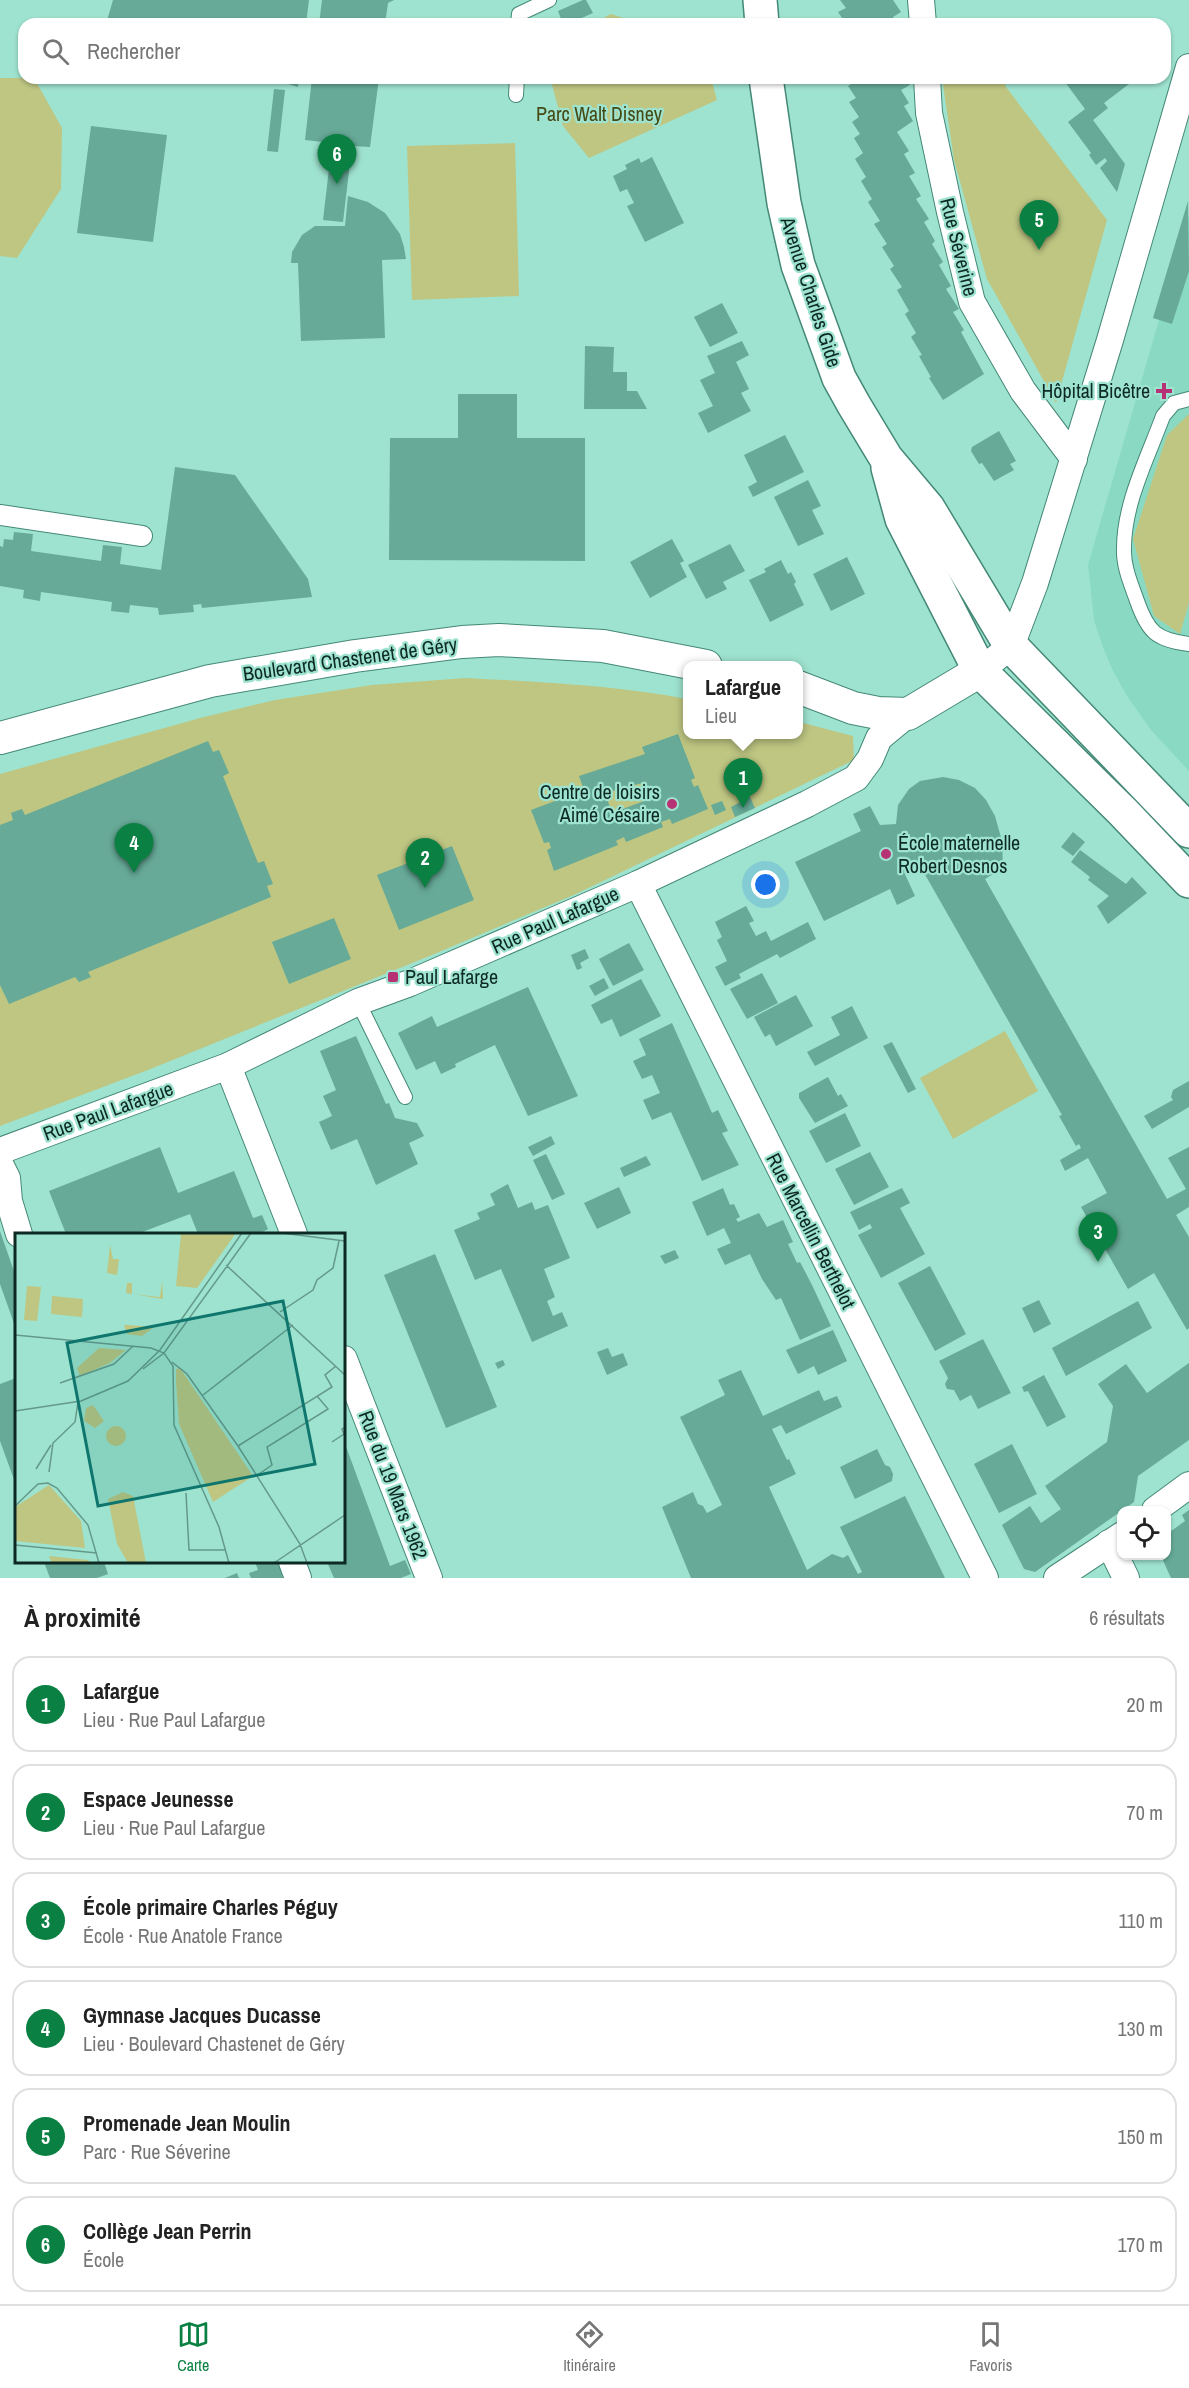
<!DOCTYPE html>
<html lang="fr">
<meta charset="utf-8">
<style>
:root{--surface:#fff;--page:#f2f2f2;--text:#222;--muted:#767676;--line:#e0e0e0;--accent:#0b8043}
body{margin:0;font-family:"Archivo Narrow",sans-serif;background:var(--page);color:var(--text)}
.controls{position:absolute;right:18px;bottom:18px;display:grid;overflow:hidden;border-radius:12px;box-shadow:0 2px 4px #0004}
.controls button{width:54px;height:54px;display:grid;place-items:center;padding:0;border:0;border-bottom:2px solid var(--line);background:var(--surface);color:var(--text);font:30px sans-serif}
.you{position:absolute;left:766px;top:885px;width:21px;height:21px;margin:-15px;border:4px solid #fff;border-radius:50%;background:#1a73e8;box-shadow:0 0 0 9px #1a73e833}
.badge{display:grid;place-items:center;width:39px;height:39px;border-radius:50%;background:var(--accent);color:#fff;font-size:20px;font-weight:700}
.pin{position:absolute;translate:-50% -50px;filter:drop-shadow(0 2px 3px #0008)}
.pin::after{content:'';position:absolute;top:32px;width:21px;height:18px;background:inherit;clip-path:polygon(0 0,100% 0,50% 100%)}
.popup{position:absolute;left:683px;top:661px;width:120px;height:78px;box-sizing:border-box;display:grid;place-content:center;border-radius:12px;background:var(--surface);filter:drop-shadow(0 2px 4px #0005);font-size:20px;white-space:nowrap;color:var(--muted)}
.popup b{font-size:22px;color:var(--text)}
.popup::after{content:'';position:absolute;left:50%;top:100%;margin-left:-12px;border:12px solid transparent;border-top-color:var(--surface)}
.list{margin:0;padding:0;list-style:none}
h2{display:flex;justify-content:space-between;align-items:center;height:78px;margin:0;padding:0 24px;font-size:26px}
h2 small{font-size:20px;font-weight:400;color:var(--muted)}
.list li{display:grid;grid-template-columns:39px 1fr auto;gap:18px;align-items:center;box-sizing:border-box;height:96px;margin:0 12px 12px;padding:0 12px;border:2px solid var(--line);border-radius:18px}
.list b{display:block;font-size:22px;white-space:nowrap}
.list p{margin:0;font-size:20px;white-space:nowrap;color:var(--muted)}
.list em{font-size:20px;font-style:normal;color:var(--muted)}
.icon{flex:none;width:33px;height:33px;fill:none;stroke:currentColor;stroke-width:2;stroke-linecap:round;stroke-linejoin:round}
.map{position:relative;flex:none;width:1189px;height:1578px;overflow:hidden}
.search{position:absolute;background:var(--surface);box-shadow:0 2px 4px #0004;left:18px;right:18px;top:18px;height:66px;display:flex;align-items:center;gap:15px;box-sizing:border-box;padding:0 21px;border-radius:18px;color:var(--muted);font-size:22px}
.sheet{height:726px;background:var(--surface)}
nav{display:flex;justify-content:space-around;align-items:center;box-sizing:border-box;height:84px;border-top:2px solid var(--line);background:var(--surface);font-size:16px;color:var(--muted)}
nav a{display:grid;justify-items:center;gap:3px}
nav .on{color:var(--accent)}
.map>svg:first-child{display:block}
.built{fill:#8adac3}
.green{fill:#bec682}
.building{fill:#66aa97;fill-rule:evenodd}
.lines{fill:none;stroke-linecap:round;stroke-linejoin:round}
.service-casing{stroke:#448876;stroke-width:16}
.pedestrian-casing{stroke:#448876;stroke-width:22}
.minor-casing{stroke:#448876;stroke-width:28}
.tertiary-casing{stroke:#448876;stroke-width:34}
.secondary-casing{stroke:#448876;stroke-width:36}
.service{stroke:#fff;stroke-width:14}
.pedestrian{stroke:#fff;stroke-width:20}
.minor{stroke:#fff;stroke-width:26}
.tertiary{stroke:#fff;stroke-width:32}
.secondary{stroke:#fff;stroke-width:33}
.poi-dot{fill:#b73175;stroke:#9ee3cf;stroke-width:2}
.labels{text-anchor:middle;stroke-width:4.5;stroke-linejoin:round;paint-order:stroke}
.park-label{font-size:20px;fill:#454a15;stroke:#9ee3cf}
.street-label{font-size:20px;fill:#0c2922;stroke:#9ee3cf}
.poi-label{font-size:20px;fill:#0c2922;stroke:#9ee3cf;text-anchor:end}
.inset-road{fill:none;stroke:#64998a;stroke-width:1.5}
.view{fill:#0f766e;fill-opacity:0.15;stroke:#0f766e;stroke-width:3}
.inset-edge{fill:none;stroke:#0c2922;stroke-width:3}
</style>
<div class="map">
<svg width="1189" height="1578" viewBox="0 0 1189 1578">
<rect width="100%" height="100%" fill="#9ee3cf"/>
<polygon class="built" points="1189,216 1189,771 1151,730 1127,696 1113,671 1102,645 1094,620 1088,565"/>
<g class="green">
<polygon points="611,14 641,24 592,24"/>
<polygon points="0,78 34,78 62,128 61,189 17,258 0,256"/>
<polygon points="552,78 711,78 717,100 589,158 563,126 551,81"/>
<polygon points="942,78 1004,78 1006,87 1107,220 1056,403 987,279 954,160"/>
<polygon points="515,143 519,296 412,300 407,146"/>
<polygon points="1189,414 1189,603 1180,634 1154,616 1133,539 1167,435"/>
<path d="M 466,678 C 540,682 614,685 687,699 L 688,734 L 798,734 L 799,722 L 853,736 L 854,760 L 576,894 L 432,955 L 148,1070 L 0,1126 L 0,774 L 200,718 L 275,700 L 372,685 Z"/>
<polygon points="1005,1031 1038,1091 953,1139 920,1078"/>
</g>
<g class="building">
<polygon points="113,0 309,0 306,24 106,24"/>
<polygon points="322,0 394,0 388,3 385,24 319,24"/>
<polygon points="583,0 586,0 593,13 568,24 563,24 558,11"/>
<polygon points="840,0 893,0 901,12 893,17 897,24 846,24 838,12 846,8"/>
<polygon points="272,78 299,78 298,87 272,79"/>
<polygon points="312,78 379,78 370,147 352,146 343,222 323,220 332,143 305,140"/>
<polygon points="852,78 905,78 910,85 901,90 909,103 904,106 913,121 897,132 909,151 904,154 915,173 909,176 921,196 916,199 929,219 924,222 935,241 932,244 943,262 939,265 951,286 946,289 959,309 953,312 964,330 961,332 984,374 943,400 929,378 931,377 919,356 922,355 911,337 916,333 905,314 909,311 897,290 902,287 890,269 894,266 882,247 887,244 874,224 880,221 868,202 872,199 861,181 866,177 855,159 863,153 854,138 860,134 852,122 859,117 849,102 856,98 848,86 854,82"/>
<polygon points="1062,78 1125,78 1129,84 1104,103 1108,108 1093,120 1125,164 1117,192 1100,168 1107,161 1105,158 1096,165 1089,155 1091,153 1068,122 1085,109"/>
<polygon points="274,89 285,90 278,152 267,151"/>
<polygon points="91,126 167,135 153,242 77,233"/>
<polygon points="652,157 684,223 645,242 627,206 634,203 627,189 620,192 613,176 627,169 625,165 639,158 641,163"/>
<polygon points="348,196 368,202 385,213 400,234 404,247 406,259 382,260 385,338 301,341 298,263 291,263 292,252 302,235 315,226 345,226"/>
<polygon points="1188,201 1189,271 1172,324 1153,318"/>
<polygon points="722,303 738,333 710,347 694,317"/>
<polygon points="742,341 749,355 736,362 749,389 741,393 751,411 708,433 698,413 713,406 700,380 715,373 707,356"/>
<polygon points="585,346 614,347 613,372 627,372 627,391 637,391 647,409 584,409"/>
<polygon points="458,394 517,394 517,438 585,438 585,561 389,560 390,438 458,438"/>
<polygon points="999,431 1016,461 1010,464 1014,470 994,481 982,463 979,464 971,451 972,447"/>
<polygon points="785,435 804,472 753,497 748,487 757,482 744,455"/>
<polygon points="175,467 235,475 308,579 312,597 202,608 201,604 193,605 194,612 159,615 158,608 130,605 129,613 111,611 112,602 41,592 40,601 23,598 24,590 0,586 0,546 3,547 4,539 13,540 14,532 33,534 31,551 101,561 103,545 122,547 120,564 161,570"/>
<polygon points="808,480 821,506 812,510 824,534 798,546 774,497"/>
<polygon points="672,539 684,561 680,563 687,577 650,598 630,562"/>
<polygon points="730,544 745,571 723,582 727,589 706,599 688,565"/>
<polygon points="847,557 865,594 831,611 813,574"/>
<polygon points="781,560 788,574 791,572 796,582 794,584 804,605 770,622 749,580 766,572 764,569"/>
<path d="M 678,734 L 695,778 L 691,780 L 694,787 L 698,785 L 708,809 L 672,824 L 670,819 L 661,822 L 663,827 L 626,842 L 624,837 L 616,841 L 618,845 L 554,871 L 547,850 L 551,848 L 549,842 L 544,843 L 531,810 L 584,790 L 579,776 L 645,754 L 642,747 ZM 646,782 L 652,798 L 612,813 L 605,793 Z"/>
<polygon points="208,741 213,752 219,750 229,773 223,776 258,863 264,861 273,884 267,886 271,897 88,972 91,977 79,982 75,977 9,1004 0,985 0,825 13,820 11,813 22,809 25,815"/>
<polygon points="943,777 959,780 975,788 986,800 995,816 1002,841 1003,868 985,879 1167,1199 1186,1189 1168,1158 1189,1147 1189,1207 1176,1215 1189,1237 1189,1328 1187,1330 1154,1273 1128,1289 1081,1207 1107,1193 1088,1158 1065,1171 1060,1160 1081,1148 1079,1144 1076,1146 1059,1116 1062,1115 919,864 904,872 915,896 897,905 890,889 824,921 795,862 861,831 853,814 870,806 880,825 896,824 898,805 909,789 920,781"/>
<polygon points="750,797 755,808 735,817 731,807"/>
<polygon points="722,801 726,810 715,815 711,805"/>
<polygon points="1073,832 1085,842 1073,856 1061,847"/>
<polygon points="452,846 474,900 399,930 377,875"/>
<polygon points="1080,850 1126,884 1132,877 1147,893 1108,924 1097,906 1109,896 1088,880 1090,877 1071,862"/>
<polygon points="746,906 754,921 749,923 756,936 766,931 771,941 808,922 816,939 780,958 777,954 739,974 741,978 725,986 715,967 727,961 717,940 722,937 715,922"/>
<polygon points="334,918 351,959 289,984 272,942"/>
<polygon points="629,943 644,970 613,986 599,959"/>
<polygon points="585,949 589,958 580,963 582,968 577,970 571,955"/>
<polygon points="762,973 778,1003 747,1019 730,989"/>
<polygon points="604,978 609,988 595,996 589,986"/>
<polygon points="641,979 661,1016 620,1037 612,1019 601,1024 591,1005"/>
<polygon points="528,987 578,1096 528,1116 495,1045 455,1064 456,1067 441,1074 435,1061 416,1070 398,1033 432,1016 437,1027"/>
<polygon points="796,995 813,1026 776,1046 770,1034 765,1037 754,1017"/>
<polygon points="852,1006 868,1038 815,1066 807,1052 840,1035 831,1017"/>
<polygon points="672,1023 712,1113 718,1110 728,1131 722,1133 739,1165 702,1181 671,1112 652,1120 643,1100 660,1093 652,1075 642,1079 633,1061 646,1055 639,1039"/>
<polygon points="356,1036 386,1104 389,1103 395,1118 417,1123 424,1136 409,1143 418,1164 376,1185 357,1139 331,1150 319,1122 332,1116 323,1096 336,1090 320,1051"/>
<polygon points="892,1042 916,1089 908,1093 883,1046"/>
<polygon points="828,1077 838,1096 841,1094 848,1106 815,1123 799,1098 799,1093"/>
<polygon points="1189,1081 1189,1107 1152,1129 1144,1116 1173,1100 1171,1097 1173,1090"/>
<polygon points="845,1113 861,1146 826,1163 809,1131"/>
<polygon points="551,1136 555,1144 533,1156 528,1147"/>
<polygon points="160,1147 178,1193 234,1171 253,1218 262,1215 268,1229 259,1234 198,1234 190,1214 137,1234 66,1234 49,1191"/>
<polygon points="870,1152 889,1187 854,1205 835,1169"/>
<polygon points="546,1154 565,1194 552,1200 533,1160"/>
<polygon points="646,1156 651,1165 624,1177 620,1168"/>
<polygon points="508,1184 518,1208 532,1202 535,1210 548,1205 570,1258 544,1269 555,1297 547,1301 553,1316 562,1312 568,1326 532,1342 501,1269 475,1280 454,1230 480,1219 477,1213 495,1205 490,1194"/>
<polygon points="619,1187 631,1213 597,1229 584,1203"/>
<polygon points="723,1188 730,1205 734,1204 740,1217 736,1219 738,1222 759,1213 767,1227 783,1220 793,1242 788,1244 797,1263 800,1262 812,1285 831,1326 800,1340 781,1298 776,1300 762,1279 750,1254 725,1265 717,1249 731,1243 724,1228 707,1236 692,1202"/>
<polygon points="902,1188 910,1203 900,1208 925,1254 881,1278 858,1235 872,1228 870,1224 859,1230 850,1212"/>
<polygon points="0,1231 16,1277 16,1329 0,1284"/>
<polygon points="675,1250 679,1258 665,1264 660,1256"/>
<polygon points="435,1254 497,1407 446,1428 384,1275"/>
<polygon points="930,1266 966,1334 935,1351 898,1283"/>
<polygon points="1039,1300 1051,1324 1034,1333 1022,1308"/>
<polygon points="1138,1301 1152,1328 1066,1376 1052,1348"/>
<polygon points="833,1330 847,1361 818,1375 814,1366 798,1374 786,1350"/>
<polygon points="983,1339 1011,1393 978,1409 971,1395 960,1401 954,1390 947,1389 945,1384 948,1378 939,1361"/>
<polygon points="608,1348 612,1357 623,1353 628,1365 607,1375 597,1352"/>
<polygon points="503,1360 505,1365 498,1369 495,1363"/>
<polygon points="1189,1363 1189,1440 1138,1476 1134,1502 1035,1572 1024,1569 1002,1525 1030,1506 1041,1523 1061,1509 1045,1486 1107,1442 1113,1406 1098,1384 1126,1364 1147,1393"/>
<polygon points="741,1370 763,1416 819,1390 824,1401 837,1396 842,1407 786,1434 781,1425 772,1429 787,1460 789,1459 796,1474 769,1487 807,1570 832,1554 843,1558 848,1555 858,1574 862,1572 840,1527 905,1496 945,1578 691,1578 662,1507 693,1492 698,1504 703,1506 707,1513 722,1505 680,1417 725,1395 718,1380"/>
<polygon points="1044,1375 1066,1417 1047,1427 1028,1391 1024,1392 1022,1387"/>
<polygon points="16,1378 16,1485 0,1441 0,1384"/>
<polygon points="344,1441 390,1566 405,1560 411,1574 401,1578 334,1578 327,1562 344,1562"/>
<polygon points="1012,1444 1037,1494 999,1513 974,1464"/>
<polygon points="877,1449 885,1465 890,1467 893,1474 892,1481 855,1499 840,1467"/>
<polygon points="1189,1510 1189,1578 1171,1578 1161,1556 1167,1556 1167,1534 1185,1521 1182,1515"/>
<polygon points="44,1562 104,1562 108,1574 97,1578 50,1578"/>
<polygon points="255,1562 280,1562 287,1578 251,1578 249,1573 258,1570"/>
<polygon points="237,1573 239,1578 225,1578"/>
</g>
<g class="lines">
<g class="service-casing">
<g id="service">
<polyline points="518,24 519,14 549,0"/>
<polyline points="516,95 517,78"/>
<path d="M 1189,399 L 1174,403 L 1163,416 C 1148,457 1124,503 1124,548 C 1123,566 1131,584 1137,601 C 1148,632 1156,640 1189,644"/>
<polyline points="358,1002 405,1097"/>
</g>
</g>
<g class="pedestrian-casing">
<polyline id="pedestrian" points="0,515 142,536"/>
</g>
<g class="minor-casing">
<g id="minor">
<polyline points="921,0 923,24"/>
<polyline points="927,78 929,113 950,212 972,302 1023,391 1074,459"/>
<polyline points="980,671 1011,646 1035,583 1110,340 1189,67"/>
<polyline points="638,884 985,1578"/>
<polyline points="228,1066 294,1234"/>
<polyline points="0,1151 228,1066 358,1002 410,983 638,884 807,804 856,778 870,759 879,738 908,714"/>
<polyline points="0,1164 7,1178 9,1201 19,1234"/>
<polyline points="344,1359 429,1578"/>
<polyline points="1155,1510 1189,1485"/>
<polyline points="1109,1543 1126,1578"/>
<polyline points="292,1562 298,1578"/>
<polyline points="1057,1578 1122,1535"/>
</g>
</g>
<g class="tertiary-casing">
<g id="tertiary">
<polyline points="798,687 853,708 878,713 908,714 980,671"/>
<polyline points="0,738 210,681 355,656 462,642 499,640 603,646 706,666"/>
</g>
</g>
<g class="secondary-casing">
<g id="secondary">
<polyline points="760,0 762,24"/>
<polyline points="766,78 784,203 798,265 839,378 854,405 886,458 928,508 1011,646 1189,831"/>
<polyline points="888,468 902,519 980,671 1123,812 1189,881"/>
</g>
</g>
<use href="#service" class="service"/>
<use href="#pedestrian" class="pedestrian"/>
<use href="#minor" class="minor"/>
<use href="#tertiary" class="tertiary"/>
<use href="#secondary" class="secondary"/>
</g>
<g class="poi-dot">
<path d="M1161 382h6v6h6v6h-6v6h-6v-6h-6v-6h6z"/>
<circle cx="672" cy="804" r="6"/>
<circle cx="886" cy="854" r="6"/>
<rect x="387" y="971" width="12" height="12" rx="3"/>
</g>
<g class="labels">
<g class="park-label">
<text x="599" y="121">Parc Walt Disney</text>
</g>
<g class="street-label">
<text transform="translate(959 247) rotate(76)" y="7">Rue Séverine</text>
<text transform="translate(811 292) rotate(72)" y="7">Avenue Charles Gide</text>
<text transform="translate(350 659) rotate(-8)" y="7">Boulevard Chastenet de Géry</text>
<text transform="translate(555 920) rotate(-24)" y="7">Rue Paul Lafargue</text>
<text transform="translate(108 1111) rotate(-20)" y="7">Rue Paul Lafargue</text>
<text transform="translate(811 1231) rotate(63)" y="7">Rue Marcellin Berthelot</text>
<text transform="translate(393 1485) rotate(69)" y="7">Rue du 19 Mars 1962</text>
</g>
<g class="poi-label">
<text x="1150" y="398">Hôpital Bicêtre</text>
<text x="660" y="799">Centre de loisirs<tspan x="660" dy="23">Aimé Césaire</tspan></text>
<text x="898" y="850" text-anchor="start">École maternelle<tspan x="898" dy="23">Robert Desnos</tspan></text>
<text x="405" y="984" text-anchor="start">Paul Lafarge</text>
</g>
</g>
<g transform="translate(15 1233)">
<rect width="330" height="330" fill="#9ee3cf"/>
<path d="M 166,0 L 221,0 L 182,55 L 161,53 ZM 95,12 L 98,26 L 104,26 L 102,42 L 92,40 ZM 147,48 L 148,66 L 111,60 L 112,50 L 117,50 L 117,61 L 145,64 ZM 12,53 L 26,54 L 22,88 L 9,87 ZM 37,63 L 68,66 L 67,84 L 36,81 ZM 109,92 L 113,92 L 139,94 L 127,103 L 112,101 ZM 84,115 L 111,117 L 95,130 L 65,143 L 62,135 ZM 165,135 L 238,243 L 198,269 L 164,191 L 161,149 L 161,136 ZM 78,172 L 89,188 L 80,195 L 69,188 L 71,175 ZM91 203a10 10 0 1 1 20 0a10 10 0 1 1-20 0ZM 34,252 L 66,288 L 70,315 L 0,308 L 0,274 ZM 108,259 L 118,263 L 131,330 L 113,330 L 102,311 L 93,266 ZM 34,323 L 73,327 L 75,330 L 37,330 Z" fill="#bec682"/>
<path class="inset-road" d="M 267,0 L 330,8M 211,32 L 330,142M 265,79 L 298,57 L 302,47 L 318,35 L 324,8M 0,102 L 136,115 L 149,120 L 158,133 L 159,192 L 204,294 L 214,330M 157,129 L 172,141 L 223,213 L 285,311 L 292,330M 128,136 L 149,120 L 236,0M 45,150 L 99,131 L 118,113M 188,162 L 278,92M 0,178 L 66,168 L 113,148 L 145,117 L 227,0M 317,209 L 329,201 L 327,196 L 330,194M 223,213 L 317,154 L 310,142 L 321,133M 21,236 L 36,212M 34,239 L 38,210 L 60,189 L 63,169M 241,243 L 257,232 L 252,214 L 313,176 L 302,163M 171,260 L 174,317 L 211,317M 0,273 L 23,251 L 33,250 L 42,255 L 73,292 L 84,330M 0,312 L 82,320M 259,330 L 330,282"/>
<path class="view" d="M 268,68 L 300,231 L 83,273 L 52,110 Z"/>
<rect width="330" height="330" class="inset-edge"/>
</g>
</svg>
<div class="controls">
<button><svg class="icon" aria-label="locate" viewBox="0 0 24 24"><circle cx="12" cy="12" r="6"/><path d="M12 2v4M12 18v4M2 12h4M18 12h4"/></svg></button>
</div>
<div class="you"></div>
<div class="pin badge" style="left:743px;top:808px">1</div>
<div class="popup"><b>Lafargue</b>Lieu</div>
<div class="pin badge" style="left:425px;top:888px">2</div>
<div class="pin badge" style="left:1098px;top:1262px">3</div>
<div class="pin badge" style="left:134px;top:873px">4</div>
<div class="pin badge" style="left:1039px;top:250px">5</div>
<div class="pin badge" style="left:337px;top:184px">6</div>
<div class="search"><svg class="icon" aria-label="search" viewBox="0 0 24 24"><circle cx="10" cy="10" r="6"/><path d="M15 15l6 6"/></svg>Rechercher</div>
</div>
<section class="sheet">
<h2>À proximité<small>6 résultats</small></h2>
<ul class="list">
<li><span class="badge">1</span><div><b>Lafargue</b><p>Lieu · Rue Paul Lafargue</p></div><em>20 m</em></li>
<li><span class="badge">2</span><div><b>Espace Jeunesse</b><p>Lieu · Rue Paul Lafargue</p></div><em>70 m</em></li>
<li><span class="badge">3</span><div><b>École primaire Charles Péguy</b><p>École · Rue Anatole France</p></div><em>110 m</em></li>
<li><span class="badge">4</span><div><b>Gymnase Jacques Ducasse</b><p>Lieu · Boulevard Chastenet de Géry</p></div><em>130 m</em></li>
<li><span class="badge">5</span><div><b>Promenade Jean Moulin</b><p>Parc · Rue Séverine</p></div><em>150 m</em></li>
<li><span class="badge">6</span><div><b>Collège Jean Perrin</b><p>École</p></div><em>170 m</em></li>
</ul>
</section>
<nav>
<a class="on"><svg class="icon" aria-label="map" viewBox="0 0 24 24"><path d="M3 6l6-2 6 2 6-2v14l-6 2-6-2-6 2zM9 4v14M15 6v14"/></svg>Carte</a>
<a><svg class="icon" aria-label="directions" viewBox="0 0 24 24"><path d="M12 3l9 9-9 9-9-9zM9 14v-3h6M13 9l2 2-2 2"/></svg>Itinéraire</a>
<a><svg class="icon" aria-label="saved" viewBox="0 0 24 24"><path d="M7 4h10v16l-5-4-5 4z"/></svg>Favoris</a>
</nav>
